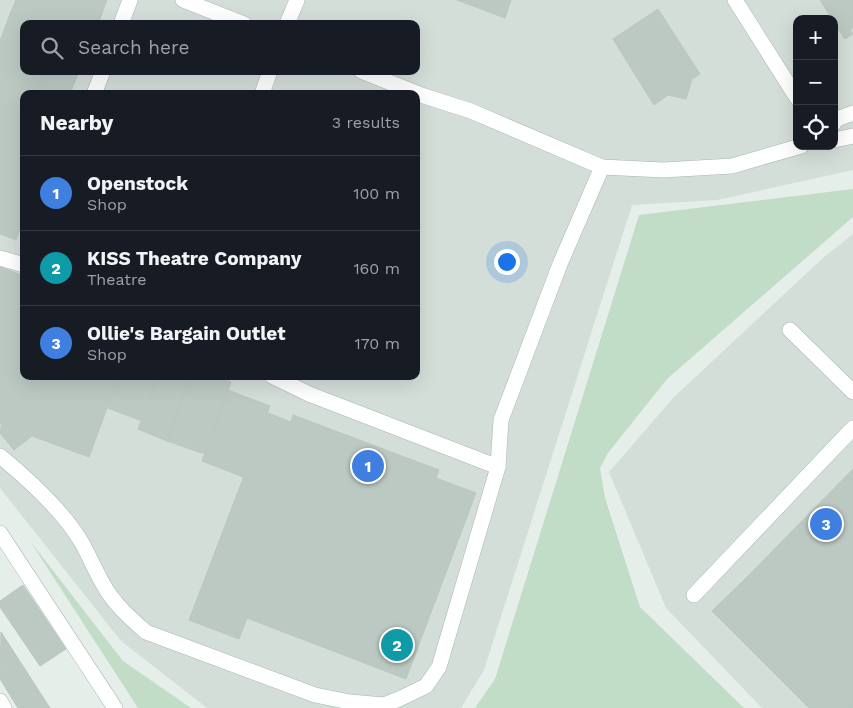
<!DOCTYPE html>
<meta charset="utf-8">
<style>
:root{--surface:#171b24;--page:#242831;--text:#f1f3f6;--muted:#9ea1a6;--line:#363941;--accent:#e9816a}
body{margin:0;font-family:"Work Sans",sans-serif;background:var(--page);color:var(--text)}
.controls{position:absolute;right:15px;top:15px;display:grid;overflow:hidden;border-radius:10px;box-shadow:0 5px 20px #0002}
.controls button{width:45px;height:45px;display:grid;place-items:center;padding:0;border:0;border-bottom:1px solid var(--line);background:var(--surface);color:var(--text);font:25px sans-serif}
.you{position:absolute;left:506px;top:261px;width:18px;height:18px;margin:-12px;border:4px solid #fff;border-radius:50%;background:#1a73e8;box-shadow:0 0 0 8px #1a73e833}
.badge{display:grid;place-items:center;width:32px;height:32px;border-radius:50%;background:var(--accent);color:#fff;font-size:16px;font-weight:700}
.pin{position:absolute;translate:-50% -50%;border:2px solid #fff;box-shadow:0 1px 5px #0006}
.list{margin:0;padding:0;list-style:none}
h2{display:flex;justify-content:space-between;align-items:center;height:65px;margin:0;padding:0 20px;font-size:21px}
h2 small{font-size:16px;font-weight:400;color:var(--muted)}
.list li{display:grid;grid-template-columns:32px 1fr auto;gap:15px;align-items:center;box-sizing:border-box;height:75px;padding:0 20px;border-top:1px solid var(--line)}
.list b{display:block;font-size:19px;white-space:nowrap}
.list p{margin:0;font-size:16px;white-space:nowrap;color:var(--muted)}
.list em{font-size:16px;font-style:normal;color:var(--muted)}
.icon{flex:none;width:28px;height:28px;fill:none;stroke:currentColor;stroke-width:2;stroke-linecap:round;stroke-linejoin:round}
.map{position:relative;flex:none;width:853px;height:708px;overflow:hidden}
.search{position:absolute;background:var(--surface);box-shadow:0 5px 20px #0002;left:20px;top:20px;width:400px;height:55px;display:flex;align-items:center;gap:12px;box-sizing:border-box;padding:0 18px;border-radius:10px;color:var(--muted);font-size:19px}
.panel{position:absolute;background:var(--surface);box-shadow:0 5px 20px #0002;left:20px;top:90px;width:400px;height:290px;border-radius:10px}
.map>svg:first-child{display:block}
.built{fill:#d4ded9;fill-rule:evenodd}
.green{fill:#c1ddc7}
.building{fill:#bcc9c3;stroke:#b9c7c1}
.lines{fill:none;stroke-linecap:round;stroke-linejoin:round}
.minor-casing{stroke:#a9b6b1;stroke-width:16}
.minor{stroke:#fff;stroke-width:15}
</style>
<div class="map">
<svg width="853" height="708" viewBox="0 0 853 708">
<rect width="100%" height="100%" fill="#e6eeea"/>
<g class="built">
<path d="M 0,0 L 853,0 L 853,170 L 717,200 L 632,205 L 484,670 L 461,708 L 207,708 L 121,641 L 0,488 ZM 797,19 L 834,19 L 834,146 L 797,146 ZM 24,24 L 416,24 L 416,71 L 24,71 ZM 24,94 L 416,94 L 416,376 L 24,376 Z"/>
<polygon points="853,234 853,708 762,708 666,608 609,472 674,397 824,257"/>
</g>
<g class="green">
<polygon points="853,189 853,217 667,379 608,453 600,468 605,498 640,607 744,708 475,708 495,679 639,215"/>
<polygon points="30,541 123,661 191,708 138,708"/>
</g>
<g class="building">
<polygon points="16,0 107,0 98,24 34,24 10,14"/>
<polygon points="457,0 511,0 505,18"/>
<polygon points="820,0 853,0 853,28 850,29 853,34 845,39 834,23 834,19 832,19"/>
<polygon points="658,9 700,74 692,79 686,99 668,95 654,105 613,39"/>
<polygon points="10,14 34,24 24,24 24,71 79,71 70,94 61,94 0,70 0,41"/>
<polygon points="0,70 61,94 24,94 24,219 16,240 0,234"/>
<polygon points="0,267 24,276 24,376 119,376 89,457 32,436 14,450 0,433 2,424 0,424"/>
<polygon points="119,376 158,376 142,421 108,408"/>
<polygon points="158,376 191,376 167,441 138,429"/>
<polygon points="191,376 214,376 231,382 205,454 167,441"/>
<polygon points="228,390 270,406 243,477 202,461"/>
<polygon points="268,413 291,422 293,415 439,470 436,478 476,493 406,679 247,618 239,639 189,620"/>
<polygon points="853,469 853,686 745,579"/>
<polygon points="745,579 853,686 853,708 809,708 712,611"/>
<polygon points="23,585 66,649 40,666 0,607 0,601"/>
<polygon points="1,632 50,708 18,708 0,679"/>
</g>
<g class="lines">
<g class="minor-casing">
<g id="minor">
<polyline points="183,0 244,24"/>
<polyline points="735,0 797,98"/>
<polyline points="121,24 130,0"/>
<polyline points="287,24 297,0"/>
<polyline points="361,71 424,96 471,111 602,167 663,170 732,166 801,146"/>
<polyline points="94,94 103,71"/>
<polyline points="262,94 270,71"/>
<polyline points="834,123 837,119 853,113"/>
<polyline points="834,140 853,136"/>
<polyline points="0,258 24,265"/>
<polyline points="790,330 853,392"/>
<polyline points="272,376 309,394 498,467"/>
<path d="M 0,456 C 28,479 63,511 82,543 C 89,556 95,570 103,584 C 113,603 130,618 146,632 L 315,695 L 350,702 L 384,705 L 399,699 L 426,686 L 439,667 L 498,467 L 501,420 L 560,264 L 602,167"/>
<polyline points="0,533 115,708"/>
<polyline points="694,595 853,428"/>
<polyline points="0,701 4,708"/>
</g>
</g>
<use href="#minor" class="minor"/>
</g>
</svg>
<div class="controls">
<button>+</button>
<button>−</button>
<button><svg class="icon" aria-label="locate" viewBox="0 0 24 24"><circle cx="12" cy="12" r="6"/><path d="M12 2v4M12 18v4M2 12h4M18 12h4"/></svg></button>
</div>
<div class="you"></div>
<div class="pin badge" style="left:368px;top:466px;background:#3f7fe0">1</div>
<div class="pin badge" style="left:397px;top:645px;background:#0f9aa8">2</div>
<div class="pin badge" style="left:826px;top:524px;background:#3f7fe0">3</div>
<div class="search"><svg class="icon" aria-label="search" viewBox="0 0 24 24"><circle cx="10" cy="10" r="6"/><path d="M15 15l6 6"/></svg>Search here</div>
<section class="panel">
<h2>Nearby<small>3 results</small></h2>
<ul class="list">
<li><span class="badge" style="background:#3f7fe0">1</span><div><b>Openstock</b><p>Shop</p></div><em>100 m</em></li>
<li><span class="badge" style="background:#0f9aa8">2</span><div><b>KISS Theatre Company</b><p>Theatre</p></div><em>160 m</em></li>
<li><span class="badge" style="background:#3f7fe0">3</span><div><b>Ollie's Bargain Outlet</b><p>Shop</p></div><em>170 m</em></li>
</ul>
</section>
</div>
